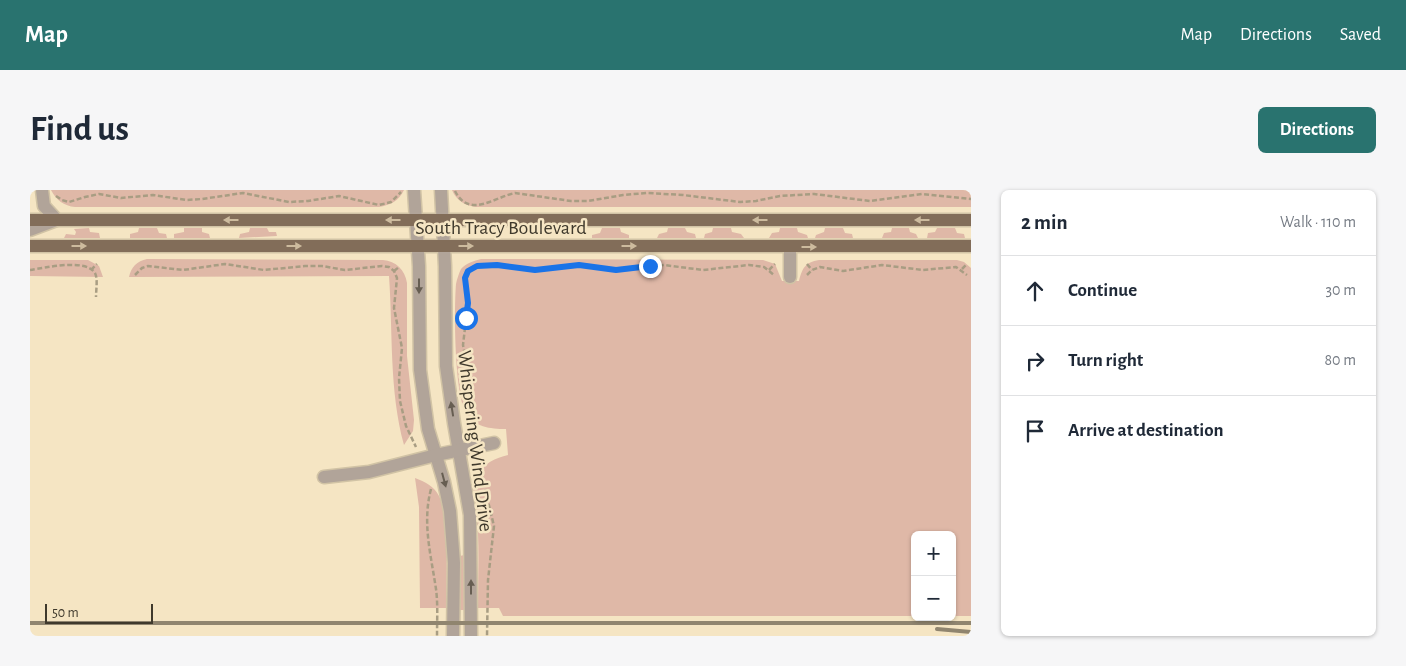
<!DOCTYPE html>
<meta charset="utf-8">
<style>
:root{--surface:#fff;--page:#f6f6f7;--text:#1f2937;--muted:#747a83;--line:#e0e1e3;--accent:#29736f}
body{margin:0;font-family:"Alegreya Sans",sans-serif;background:var(--page);color:var(--text)}
.controls{position:absolute;right:15px;bottom:15px;display:grid;overflow:hidden;border-radius:8px;box-shadow:0 1px 4px #0004}
.controls button{width:45px;height:45px;display:grid;place-items:center;padding:0;border:0;border-bottom:1px solid var(--line);background:var(--surface);color:var(--text);font:25px sans-serif}
.scale{position:absolute;left:15px;bottom:12px;width:108px;box-sizing:border-box;padding-left:5px;border:2px solid #3f392c;border-top:0;font-size:14px;line-height:18px;white-space:nowrap;color:#3f392c;-webkit-text-stroke:4px #f5e5c3;paint-order:stroke}
.stop{position:absolute;width:15px;height:15px;margin:-11px;border:4px solid #1a73e8;border-radius:50%;background:#fff}
.stop.end{background:#1a73e8;border-color:#fff;box-shadow:0 1px 5px #0008}
.list{margin:0;padding:0;list-style:none}
h2{display:flex;justify-content:space-between;align-items:center;height:65px;margin:0;padding:0 20px;font-size:21px}
h2 small{font-size:16px;font-weight:400;color:var(--muted)}
.list li{display:grid;grid-template-columns:32px 1fr auto;gap:15px;align-items:center;box-sizing:border-box;height:70px;padding:0 20px;border-top:1px solid var(--line)}
.list b{display:block;font-size:19px;white-space:nowrap}
.list em{font-size:16px;font-style:normal;color:var(--muted)}
.icon{flex:none;width:28px;height:28px;fill:none;stroke:currentColor;stroke-width:2;stroke-linecap:round;stroke-linejoin:round}
.map{position:relative;flex:none;width:941px;height:446px;overflow:hidden;border-radius:8px}
header{display:flex;align-items:center;gap:30px;box-sizing:border-box;height:70px;padding:0 25px;background:var(--accent);color:#fff}
header strong{font-size:24px}
nav{display:flex;gap:28px;margin-inline-start:auto;font-size:18px}
.intro{display:flex;align-items:center;justify-content:space-between;box-sizing:border-box;height:120px;padding:0 30px}
h1{margin:0;font-size:35px}
.button{padding:12px 22px;border-radius:8px;background:var(--accent);color:#fff;font-size:18px;font-weight:700}
main{display:flex;gap:30px;padding:0 30px}
aside{flex:1;background:var(--surface);border-radius:8px;box-shadow:0 1px 4px #0004}
.map>svg:first-child{display:block}
.green{fill:#dfb8a7}
.lines{fill:none;stroke-linecap:round;stroke-linejoin:round}
.minor-casing{stroke:#d1c3a5;stroke-width:15}
.major-casing{stroke:#d1c3a5;stroke-width:15}
.path{stroke:#a89d83;stroke-width:2.5;stroke-dasharray:5 2.5;stroke-linecap:butt}
.minor{stroke:#b1a499;stroke-width:12}
.major{stroke:#826d59;stroke-width:12}
.rail{stroke:#90856f;stroke-width:4}
.oneway{fill:#cdbb9e}
.oneway2{fill:#675e52}
.route{stroke:#1a73e8;stroke-width:6}
.labels{text-anchor:middle;stroke-width:5;stroke-linejoin:round;paint-order:stroke}
.street-label{font-size:20px;fill:#3f392c;stroke:#f5e5c3}
</style>
<header>
<strong>Map</strong>
<nav><a>Map</a><a>Directions</a><a>Saved</a></nav>
</header>
<div class="intro"><h1>Find us</h1><a class="button">Directions</a></div>
<main>
<div class="map">
<svg width="941" height="446" viewBox="0 0 941 446">
<rect width="100%" height="100%" fill="#f5e5c3"/>
<g class="green">
<path d="M 21,0 L 374,0 C 369,11 360,15 349,17 L 45,17 C 34,16 26,10 21,0 Z"/>
<path d="M 422,0 L 941,0 L 941,17 L 445,17 C 434,15 426,10 422,0 Z"/>
<polygon points="59,38 60,42 69,43 70,48 34,48 36,44 45,45 46,42 44,39"/>
<polygon points="109,38 127,38 129,43 136,44 137,48 100,48 100,44 108,42"/>
<polygon points="154,38 172,38 172,42 179,44 180,48 144,48 144,44 154,42"/>
<polygon points="220,38 237,38 239,42 246,42 247,46 209,48 210,44 219,42"/>
<polygon points="572,38 590,38 591,42 599,45 599,48 562,48 562,45 570,43"/>
<polygon points="638,38 655,38 657,42 665,44 666,48 627,48 629,44 637,42"/>
<polygon points="683,38 701,38 702,42 711,44 714,48 674,48 675,44 682,42"/>
<polygon points="750,38 767,38 768,42 777,45 778,48 739,48 742,43 749,42"/>
<polygon points="795,38 813,38 815,43 822,44 823,48 785,48 786,45 794,42"/>
<polygon points="862,38 879,38 880,42 886,44 888,48 852,48 854,43 861,42"/>
<polygon points="907,38 925,38 927,43 934,44 935,48 897,48 898,43 905,42"/>
<path d="M 117,69 L 353,70 C 366,71 375,80 377,93 L 377,166 L 384,230 L 383,241 L 374,255 C 359,200 363,143 359,86 L 99,87 C 101,77 107,71 117,69 Z"/>
<path d="M 451,69 L 733,70 L 745,74 L 752,91 L 769,91 C 772,79 775,72 789,70 L 927,70 L 934,72 L 941,78 L 941,426 L 922,426 L 922,345 L 885,345 L 885,426 L 473,426 L 469,418 L 448,418 C 448,393 449,368 448,344 C 447,326 439,303 447,286 C 453,273 466,268 478,265 L 476,239 C 460,239 444,237 436,223 C 424,203 424,119 426,94 C 427,89 429,83 431,79 C 436,73 444,71 451,69 Z"/>
<polygon points="0,70 58,70 69,76 73,87 0,86"/>
<path d="M 385,288 C 395,292 404,296 409,306 C 420,326 416,393 416,418 L 390,418 L 389,317 Z"/>
<polygon points="434,365 435,420 430,420 430,366"/>
</g>
<g class="lines">
<g class="minor-casing">
<g id="minor">
<polyline points="12,0 14,16 27,30"/>
<polyline points="384,0 389,76 390,180 398,239 414,292 420,321 424,373 423,446"/>
<polyline points="411,0 415,76 416,176 424,233 440,325 441,446"/>
<polyline points="0,40 24,31"/>
<polyline points="760,57 760,87"/>
<polyline points="294,287 339,282 406,265 464,253"/>
</g>
</g>
<g class="major-casing">
<g id="major">
<polyline points="0,30 941,30"/>
<polyline points="0,56 941,56"/>
</g>
</g>
<g class="path">
<path d="M 425,1 C 439,29 465,7 485,3 L 541,11 L 558,11 L 593,5 L 617,3 L 653,5 L 710,12 L 726,11 L 750,6 L 784,4 L 840,11 L 892,4 L 941,9"/>
<polyline points="26,6 32,10 39,12 55,7 69,4 91,8 123,5 156,10 172,9 213,3 259,12 278,11 309,6 349,15 361,12 371,2"/>
<polyline points="777,74 782,80"/>
<polyline points="932,79 937,74"/>
<path d="M 0,80 C 14,78 56,68 65,83 C 68,89 66,100 66,107"/>
<polyline points="61,80 67,74"/>
<polyline points="739,80 745,74"/>
<polyline points="364,81 369,77"/>
<polyline points="105,85 112,78 118,76 153,80 195,74 234,80 275,76 292,76 315,80 352,76 359,77 364,81 367,88 364,118 372,158 369,188 370,211 376,236 386,257"/>
<polyline points="777,85 782,80 790,77 813,81 852,75 893,80 926,77 937,85"/>
<polyline points="444,245 441,230 444,224 442,199 433,155 437,121 435,88 439,81 442,78 452,75 467,75 505,80 549,75 586,80 634,75 673,80 719,75 734,77 744,85"/>
<polyline points="448,270 464,336 458,390 457,446"/>
<path d="M 401,299 C 392,333 401,365 406,399 C 408,414 407,431 407,446"/>
</g>
<use href="#minor" class="minor"/>
<use href="#major" class="major"/>
<g class="rail">
<polyline points="0,433 941,433"/>
<polyline points="907,439 941,442"/>
</g>
</g>
<defs><path id="oneway-solid" d="M-6-.8H1V-3.2L6.5 0L1 3.2V.8H-6Z" transform="scale(1.25)"/></defs>
<g class="oneway">
<use href="#oneway-solid" transform="translate(201 30) rotate(180)"/>
<use href="#oneway-solid" transform="translate(363 30) rotate(180)"/>
<use href="#oneway-solid" transform="translate(730 30) rotate(180)"/>
<use href="#oneway-solid" transform="translate(892 30) rotate(180)"/>
<use href="#oneway-solid" transform="translate(49 56)"/>
<use href="#oneway-solid" transform="translate(264 56)"/>
<use href="#oneway-solid" transform="translate(436 56)"/>
<use href="#oneway-solid" transform="translate(599 56)"/>
<use href="#oneway-solid" transform="translate(779 57)"/>
</g>
<g class="oneway2">
<use href="#oneway-solid" transform="translate(389 96) rotate(90)"/>
<use href="#oneway-solid" transform="translate(422 219) rotate(-99)"/>
<use href="#oneway-solid" transform="translate(414 290) rotate(75)"/>
<use href="#oneway-solid" transform="translate(441 397) rotate(-90)"/>
</g>
<g class="lines">
<polyline class="route" points="436,128 438,113 435,88 438,81 447,76 467,75 505,80 549,75 586,80 620,76"/>
</g>
<g class="labels">
<g class="street-label">
<text x="471" y="44">South Tracy Boulevard</text>
<text transform="translate(446 251) rotate(83)" y="7">Whispering Wind Drive</text>
</g>
</g>
</svg>
<div class="controls">
<button>+</button>
<button>−</button>
</div>
<div class="scale">50 m</div>
<div class="stop" style="left:436px;top:128px"></div>
<div class="stop end" style="left:620px;top:76px"></div>
</div>
<aside>
<h2>2 min<small>Walk · 110 m</small></h2>
<ul class="list">
<li><svg class="icon" aria-label="ahead" viewBox="0 0 24 24"><path d="M12 20V5M6 11l6-6 6 6"/></svg><div><b>Continue</b></div><em>30 m</em></li>
<li><svg class="icon" aria-label="right" viewBox="0 0 24 24"><path d="M7 20v-9h11M14 6l5 5-5 5"/></svg><div><b>Turn right</b></div><em>80 m</em></li>
<li><svg class="icon" aria-label="arrive" viewBox="0 0 24 24"><path d="M6 21V4h12l-3 4 3 4H6"/></svg><div><b>Arrive at destination</b></div></li>
</ul>
</aside>
</main>
